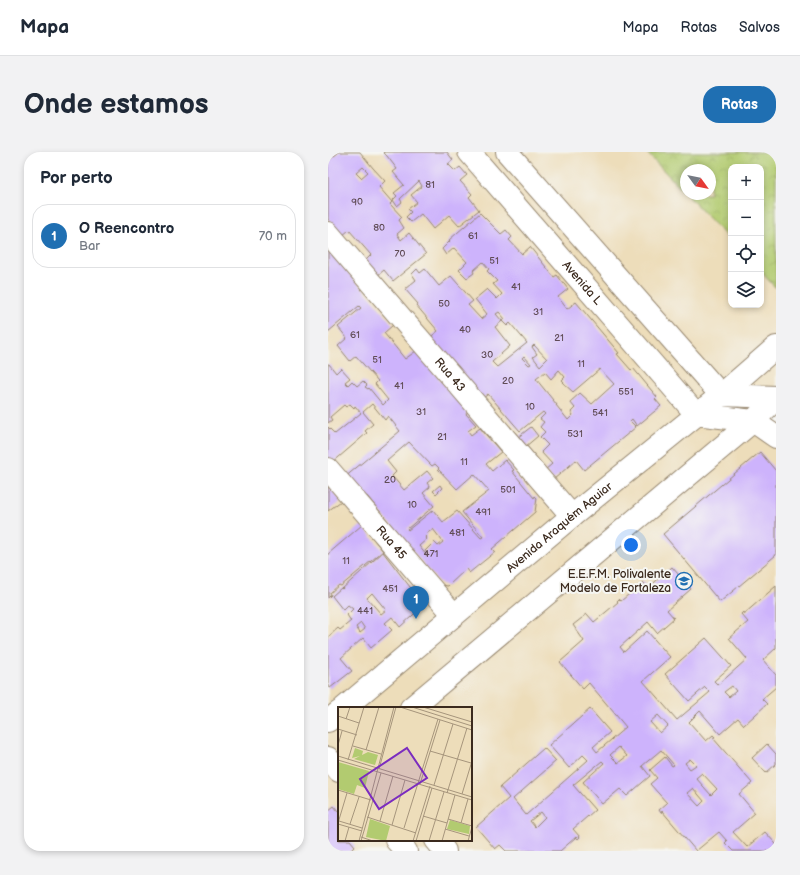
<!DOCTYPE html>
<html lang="pt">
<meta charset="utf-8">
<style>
:root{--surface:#fff;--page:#f2f2f3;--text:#1f2937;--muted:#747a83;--line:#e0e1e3;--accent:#1f6fb2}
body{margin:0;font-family:"Balsamiq Sans",sans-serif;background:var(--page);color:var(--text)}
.controls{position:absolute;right:12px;top:12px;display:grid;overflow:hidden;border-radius:8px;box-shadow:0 2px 6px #0003}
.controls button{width:36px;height:36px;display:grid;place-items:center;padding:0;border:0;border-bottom:1px solid var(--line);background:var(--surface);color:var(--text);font:20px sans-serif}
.compass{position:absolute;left:352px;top:12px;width:36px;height:36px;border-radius:50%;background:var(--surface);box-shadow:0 2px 6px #0003;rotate:123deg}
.you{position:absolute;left:303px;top:393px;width:14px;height:14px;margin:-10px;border:3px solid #fff;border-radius:50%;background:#1a73e8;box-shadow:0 0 0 6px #1a73e833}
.badge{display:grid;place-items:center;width:26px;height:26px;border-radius:50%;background:var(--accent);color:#fff;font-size:13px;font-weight:700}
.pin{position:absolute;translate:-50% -33px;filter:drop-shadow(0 1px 2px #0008)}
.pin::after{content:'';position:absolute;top:21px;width:14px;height:12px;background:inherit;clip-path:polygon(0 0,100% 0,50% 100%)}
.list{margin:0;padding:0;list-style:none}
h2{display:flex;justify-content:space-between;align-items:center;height:52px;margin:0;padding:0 16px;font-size:17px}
h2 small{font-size:13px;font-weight:400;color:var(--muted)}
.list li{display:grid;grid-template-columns:26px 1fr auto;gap:12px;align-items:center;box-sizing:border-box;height:64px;margin:0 8px 8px;padding:0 8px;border:1px solid var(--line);border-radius:16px}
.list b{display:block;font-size:15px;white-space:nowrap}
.list p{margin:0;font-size:13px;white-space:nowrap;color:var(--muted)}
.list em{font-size:13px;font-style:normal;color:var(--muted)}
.icon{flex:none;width:22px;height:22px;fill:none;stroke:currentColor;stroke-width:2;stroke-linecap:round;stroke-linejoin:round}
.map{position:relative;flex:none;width:448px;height:699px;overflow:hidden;border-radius:16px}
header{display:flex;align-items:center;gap:24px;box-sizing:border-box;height:56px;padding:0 20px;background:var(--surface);border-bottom:1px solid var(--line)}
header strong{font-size:19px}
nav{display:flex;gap:22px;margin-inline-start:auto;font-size:14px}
.intro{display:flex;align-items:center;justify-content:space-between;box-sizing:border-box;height:96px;padding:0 24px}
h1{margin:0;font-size:28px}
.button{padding:10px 18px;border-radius:16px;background:var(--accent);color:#fff;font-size:14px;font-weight:700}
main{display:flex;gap:24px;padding:0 24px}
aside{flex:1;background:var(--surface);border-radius:16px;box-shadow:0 2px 6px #0003}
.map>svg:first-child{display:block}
.park{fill:url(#park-crowns);stroke:#767a47}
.building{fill:#cdb3fc;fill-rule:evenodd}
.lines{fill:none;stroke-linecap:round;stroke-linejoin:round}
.minor-casing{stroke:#94846c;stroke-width:24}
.minor{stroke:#fff;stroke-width:22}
.labels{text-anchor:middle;stroke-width:4;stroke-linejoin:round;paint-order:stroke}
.number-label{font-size:10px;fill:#604c56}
.street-label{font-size:12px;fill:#3b2a1e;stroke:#f6f6f2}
.poi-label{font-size:12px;fill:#3b2a1e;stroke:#f6f6f2;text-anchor:end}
.inset-road{fill:none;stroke:#a6957c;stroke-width:1}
.view{fill:#7b2cbf;fill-opacity:0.15;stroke:#7b2cbf;stroke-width:2}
.inset-edge{fill:none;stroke:#3b2a1e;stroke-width:2}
</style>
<header>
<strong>Mapa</strong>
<nav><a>Mapa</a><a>Rotas</a><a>Salvos</a></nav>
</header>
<div class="intro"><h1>Onde estamos</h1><a class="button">Rotas</a></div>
<main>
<aside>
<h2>Por perto<small></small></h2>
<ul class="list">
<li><span class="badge">1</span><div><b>O Reencontro</b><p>Bar</p></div><em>70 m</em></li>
</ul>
</aside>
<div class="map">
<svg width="448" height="699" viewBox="0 0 448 699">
<defs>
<pattern id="park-crowns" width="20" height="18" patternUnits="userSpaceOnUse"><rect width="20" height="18" fill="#b2cb70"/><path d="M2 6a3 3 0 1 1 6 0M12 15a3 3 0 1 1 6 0" fill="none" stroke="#9aae61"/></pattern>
</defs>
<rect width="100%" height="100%" fill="#f6f6f2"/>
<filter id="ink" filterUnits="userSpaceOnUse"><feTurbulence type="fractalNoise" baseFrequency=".025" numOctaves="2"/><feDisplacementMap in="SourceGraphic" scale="8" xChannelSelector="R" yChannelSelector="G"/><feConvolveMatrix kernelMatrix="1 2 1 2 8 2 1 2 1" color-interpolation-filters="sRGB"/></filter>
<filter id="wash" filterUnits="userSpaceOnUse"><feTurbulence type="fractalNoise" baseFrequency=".012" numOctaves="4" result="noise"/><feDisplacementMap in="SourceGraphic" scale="16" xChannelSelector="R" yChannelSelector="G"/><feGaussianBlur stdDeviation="0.9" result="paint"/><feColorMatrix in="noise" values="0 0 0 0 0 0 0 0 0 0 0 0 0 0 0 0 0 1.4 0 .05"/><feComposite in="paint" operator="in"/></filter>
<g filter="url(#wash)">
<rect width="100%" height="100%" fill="#edddba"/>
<polygon class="park" points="318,0 448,0 448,136 433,120 433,15 403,15 403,89 358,42 382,42 382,18 358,18 358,42"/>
<g id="blocks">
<g class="building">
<polygon points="0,0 8,0 0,7"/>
<path d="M 11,0 L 32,0 L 45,16 L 57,29 L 51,35 L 64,50 L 62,52 L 74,65 L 71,68 L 76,76 L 69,82 L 73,88 L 81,81 L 98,102 L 65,129 L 56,118 L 49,124 L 37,109 L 43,103 L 21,78 L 14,84 L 0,67 L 0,9 ZM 35,15 L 40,20 L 33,26 L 28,21 Z"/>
<polygon points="55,0 119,0 125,8 120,12 127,19 132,15 139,23 132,29 144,42 141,45 151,58 131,74 121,63 105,77 93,62 83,70 78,65 83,60 80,57 89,50 83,43 94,34 91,29 72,47 74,50 69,54 65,48 69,44 66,41 76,33 65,20 69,17 59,4"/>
<path d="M 152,61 L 173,82 L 178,78 L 184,85 L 181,88 L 194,102 L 202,95 L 226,125 L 229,123 L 240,137 L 230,145 L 239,157 L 248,150 L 291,201 L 289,202 L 303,218 L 305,216 L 329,245 L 327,247 L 333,254 L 309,274 L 304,267 L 302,269 L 308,275 L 256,318 L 248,308 L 225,328 L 217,318 L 224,312 L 213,300 L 220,293 L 212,285 L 217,280 L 212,275 L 216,270 L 212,267 L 217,262 L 215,260 L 192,279 L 160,242 L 153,248 L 100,187 L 110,179 L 88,153 L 90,152 L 77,137 L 88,128 L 84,122 L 89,117 L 92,121 L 97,117 L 111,134 L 123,124 L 145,149 L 140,153 L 153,167 L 159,162 L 147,147 L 159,137 L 169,147 L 174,142 L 165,132 L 169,129 L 159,119 L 161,117 L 155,110 L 145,119 L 146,121 L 139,126 L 131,118 L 139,110 L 126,96 L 118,103 L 114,97 L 122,89 L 121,88 ZM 171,160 L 177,167 L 174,169 L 179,174 L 182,171 L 199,191 L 169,215 L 164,210 L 182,194 L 167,175 L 174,169 L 168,162 ZM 206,193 L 219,207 L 212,214 L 205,205 L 209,202 L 204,195 ZM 196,204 L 203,212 L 201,213 L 194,206 ZM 272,217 L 286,232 L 264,252 L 252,241 L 242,250 L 247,256 L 243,260 L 245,263 L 240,268 L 228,253 L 229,253 L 208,227 L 217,220 L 223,227 L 231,218 L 237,225 L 234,228 L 236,230 L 235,231 L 245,240 Z"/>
<path d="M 0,97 L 44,147 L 65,173 L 56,181 L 77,207 L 88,199 L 114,230 L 140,259 L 138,262 L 148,273 L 140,279 L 143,283 L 152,276 L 173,300 L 158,312 L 164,319 L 177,308 L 186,318 L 184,319 L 206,346 L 207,344 L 209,346 L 207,360 L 164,397 L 167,400 L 141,421 L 138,417 L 120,434 L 113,433 L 39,344 L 35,347 L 16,326 L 72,279 L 60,264 L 57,268 L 44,252 L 35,260 L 45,272 L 37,279 L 39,281 L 4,311 L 0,307 L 0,275 L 7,282 L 33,261 L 27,254 L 26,256 L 22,252 L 18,255 L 16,253 L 2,265 L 4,268 L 0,271 L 0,212 L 1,212 L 8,221 L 13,216 L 22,226 L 17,230 L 20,233 L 24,229 L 29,234 L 35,229 L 39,233 L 37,235 L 40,237 L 41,236 L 55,253 L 60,248 L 47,232 L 50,229 L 28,204 L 22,209 L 10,194 L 19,186 L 10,175 L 33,156 L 31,154 L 0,180 ZM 81,290 L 104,314 L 107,312 L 111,316 L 110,317 L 129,337 L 146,322 L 161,339 L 134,360 L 155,385 L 153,386 L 129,359 L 115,370 L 105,358 L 80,378 L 79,377 L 106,354 L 95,341 L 102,335 L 99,331 L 105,326 L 99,319 L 76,338 L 64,324 L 68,320 L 59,309 ZM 105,377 L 115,390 L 110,394 L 106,390 L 97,399 L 100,403 L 99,404 L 91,394 L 99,387 L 97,385 L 99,383 L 98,382 Z"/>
<polygon points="203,275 210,284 197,295 189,286"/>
<polygon points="432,300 448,319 448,403 392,450 335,382"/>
<polygon points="0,333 13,349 0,359"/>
<polygon points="112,333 114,336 108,342 105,339"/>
<polygon points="34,373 55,399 13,434 11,433 2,441 3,443 0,446 0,402"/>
<path d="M 55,400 L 96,453 L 72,475 L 64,465 L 57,471 L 64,478 L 43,496 L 35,486 L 13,506 L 24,519 L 2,536 L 0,535 L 0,485 L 10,476 L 12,478 L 23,469 L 19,463 L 25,457 L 20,453 L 15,458 L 4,444 L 13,436 L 14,437 ZM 44,441 L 58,458 L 53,462 L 39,446 ZM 33,471 L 37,477 L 32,481 L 28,475 Z"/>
<path d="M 344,415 L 363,437 L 339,458 L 346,466 L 329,481 L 320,470 L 292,495 L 296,500 L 319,479 L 342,505 L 315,529 L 349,568 L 382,540 L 377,535 L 361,549 L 337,522 L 378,486 L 403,514 L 386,529 L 390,533 L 419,507 L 401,486 L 420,470 L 413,462 L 415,460 L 416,462 L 448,434 L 448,496 L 435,508 L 448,523 L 448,535 L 434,547 L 439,552 L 416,573 L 410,566 L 392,582 L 372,559 L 361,570 L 378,589 L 385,583 L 387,585 L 385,586 L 424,631 L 411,642 L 427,661 L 405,680 L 419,695 L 437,680 L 448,692 L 448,699 L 405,699 L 397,691 L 399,689 L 391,680 L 368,699 L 334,659 L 333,661 L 331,658 L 339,651 L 322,632 L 329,626 L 322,618 L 337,605 L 344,614 L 346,613 L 333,598 L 314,614 L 322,624 L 299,644 L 292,637 L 274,652 L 255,630 L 276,611 L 274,609 L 245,633 L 267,658 L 245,677 L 252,685 L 250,687 L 248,685 L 232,699 L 178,699 L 172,693 L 167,697 L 148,675 L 181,646 L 172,635 L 216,596 L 228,609 L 185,647 L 198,663 L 260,608 L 255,603 L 241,616 L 221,593 L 262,557 L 282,580 L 265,595 L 269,600 L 298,575 L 261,531 L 255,537 L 232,510 L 256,489 L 245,473 L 259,462 L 266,470 L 290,450 L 289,449 L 291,447 L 293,449 L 315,430 L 320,436 ZM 404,534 L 408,539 L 401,545 L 396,540 ZM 330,563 L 340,574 L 332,581 L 322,570 ZM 291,595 L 299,604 L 290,611 L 282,603 ZM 362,607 L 368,613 L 362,617 L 357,611 ZM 374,621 L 389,637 L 383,643 L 368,626 ZM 365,636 L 376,649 L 371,654 L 359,641 ZM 213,660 L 217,665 L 207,675 L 202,669 Z"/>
<polygon points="439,592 448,602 448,612 438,621 424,606"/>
<polygon points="6,654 10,659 11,658 11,688 22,688 27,694 22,699 0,699 0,659"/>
</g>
</g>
</g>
<g filter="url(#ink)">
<use href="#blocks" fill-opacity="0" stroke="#94846c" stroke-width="1"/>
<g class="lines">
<g class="minor-casing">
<g id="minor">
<path id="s1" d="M 141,0 L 368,262 L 425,269 L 448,285"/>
<polyline points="179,0 393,243 448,245"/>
<path id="s2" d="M 0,81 L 244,364"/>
<path id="s3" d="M 0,317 L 126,463"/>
<path id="s4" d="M 16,556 L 244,364 L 393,243 L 448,195"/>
<polyline points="83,556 425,269 448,247"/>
<polyline points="0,569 11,560"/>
<polyline points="0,606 11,619"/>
<polyline points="68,688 78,699"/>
<polyline points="108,688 117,699"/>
</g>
</g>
<use href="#minor" class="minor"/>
</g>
</g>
<defs>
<g id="school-ring" transform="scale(0.9)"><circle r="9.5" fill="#f6f6f2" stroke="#1f6fb2" stroke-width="1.5"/><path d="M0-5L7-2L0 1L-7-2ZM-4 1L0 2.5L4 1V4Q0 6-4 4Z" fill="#1f6fb2"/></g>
</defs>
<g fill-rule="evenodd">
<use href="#school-ring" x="356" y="429"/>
</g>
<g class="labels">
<g class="number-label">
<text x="102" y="36">81</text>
<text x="29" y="53">90</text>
<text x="51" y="79">80</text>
<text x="145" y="87">61</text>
<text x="72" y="105">70</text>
<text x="166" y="112">51</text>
<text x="188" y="138">41</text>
<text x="116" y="155">50</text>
<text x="210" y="163">31</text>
<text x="137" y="181">40</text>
<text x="27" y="186">61</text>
<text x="231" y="189">21</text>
<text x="159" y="206">30</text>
<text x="49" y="211">51</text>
<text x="253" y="215">11</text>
<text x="180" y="232">20</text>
<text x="71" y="237">41</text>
<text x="298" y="243">551</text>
<text x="202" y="258">10</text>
<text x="93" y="263">31</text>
<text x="272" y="264">541</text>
<text x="247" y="285">531</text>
<text x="114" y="288">21</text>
<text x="136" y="313">11</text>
<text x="62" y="331">20</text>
<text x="180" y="341">501</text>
<text x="84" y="356">10</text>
<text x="155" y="363">491</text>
<text x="129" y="384">481</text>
<text x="103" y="405">471</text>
<text x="18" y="412">11</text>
<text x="62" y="440">451</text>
<text x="37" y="462">441</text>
</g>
<g class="street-label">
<text dy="4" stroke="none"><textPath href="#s1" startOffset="173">Avenida L</textPath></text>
<text dy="4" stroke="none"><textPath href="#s2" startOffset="187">Rua 43</textPath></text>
<text dy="4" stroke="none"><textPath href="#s4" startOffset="281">Avenida Araquém Aguiar</textPath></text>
<text dy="4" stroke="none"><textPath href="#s3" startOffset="97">Rua 45</textPath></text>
</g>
<g class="poi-label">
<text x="343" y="426">E.E.F.M. Polivalente<tspan x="343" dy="14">Modelo de Fortaleza</tspan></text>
</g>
</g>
<g transform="translate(10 555)">
<rect width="134" height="134" fill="#edddba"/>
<path d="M 17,41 L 25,44 L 24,48 L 30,45 L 40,48 L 37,58 L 16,52 L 22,49 L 14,51 Z" fill="#b2cb70"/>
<path d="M 0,55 L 31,64 L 27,81 L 19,78 L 16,87 L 0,82 ZM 32,112 L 52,119 L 48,134 L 28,130 ZM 112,113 L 132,119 L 131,127 L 109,122 Z" fill="#b2cb70"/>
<path class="inset-road" d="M 62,0 L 134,23M 74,0 L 134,19M 85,0 L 134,15M 0,9 L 21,16M 8,12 L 12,0M 0,22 L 19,28M 0,38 L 4,24M 15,39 L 43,47M 28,43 L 41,0M 92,44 L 133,56M 0,49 L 134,90M 0,53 L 134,93M 10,53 L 26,0M 41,62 L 58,0M 82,77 L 102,13M 96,78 L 115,17M 0,83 L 33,93M 109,86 L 129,21M 124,87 L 134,54M 85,109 L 109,116M 29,110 L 78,126M 110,112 L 134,119M 1,114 L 24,121M 42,114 L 55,69M 0,116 L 9,86M 123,116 L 130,92M 0,117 L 24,124M 12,117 L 21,90M 54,118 L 67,73M 66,121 L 100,12M 107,122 L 131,129M 23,130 L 35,134M 7,134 L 11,120M 21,134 L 56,0M 23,134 L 43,66M 75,134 L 92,79M 78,134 L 94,81M 91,134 L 106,85M 104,134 L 117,88M 130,134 L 134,120"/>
<path class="view" d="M 69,41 L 89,71 L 41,102 L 22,72 Z"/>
<rect width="134" height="134" class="inset-edge"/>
</g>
</svg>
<div class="controls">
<button>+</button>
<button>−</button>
<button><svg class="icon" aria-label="locate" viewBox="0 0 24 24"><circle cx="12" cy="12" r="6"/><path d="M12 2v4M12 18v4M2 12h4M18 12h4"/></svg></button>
<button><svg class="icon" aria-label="layers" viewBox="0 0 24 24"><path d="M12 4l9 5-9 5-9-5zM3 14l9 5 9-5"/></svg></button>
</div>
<svg class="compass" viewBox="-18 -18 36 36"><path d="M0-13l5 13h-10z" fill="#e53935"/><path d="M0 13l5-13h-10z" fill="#747a83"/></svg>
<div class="you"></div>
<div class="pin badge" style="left:88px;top:467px">1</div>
</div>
</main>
